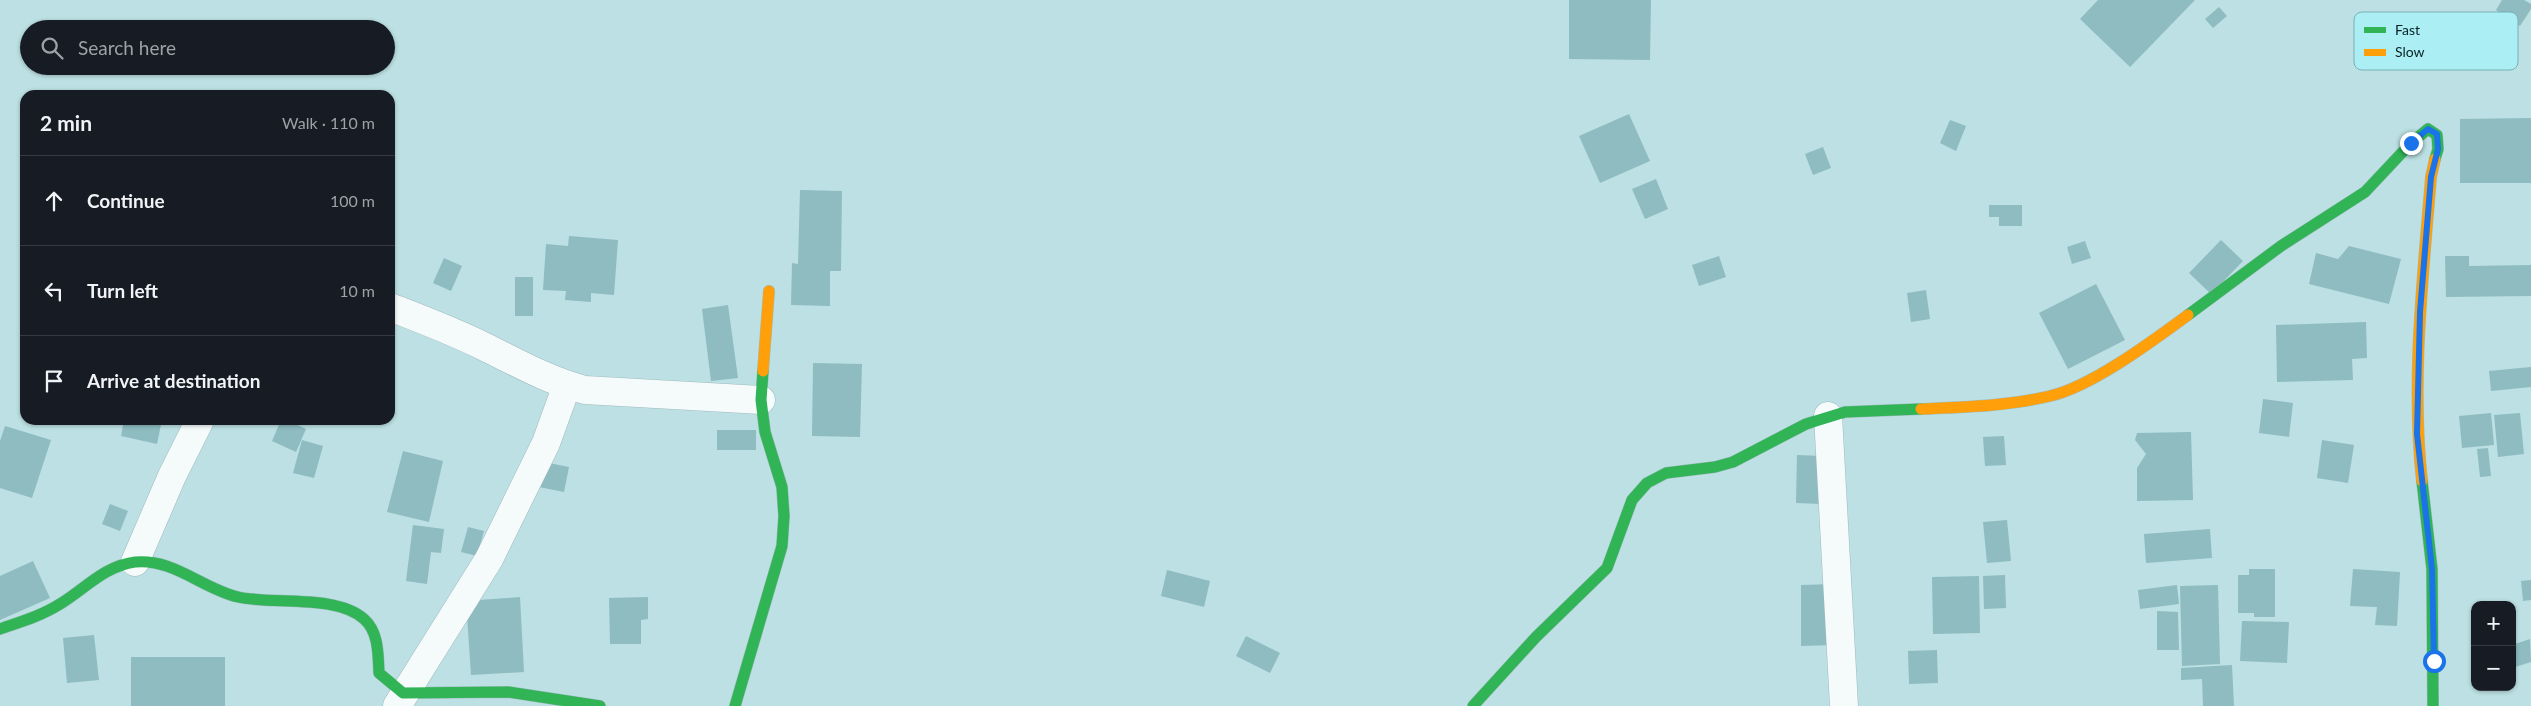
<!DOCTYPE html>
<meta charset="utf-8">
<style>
:root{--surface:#171b24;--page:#242831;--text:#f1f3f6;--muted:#9ea1a6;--line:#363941}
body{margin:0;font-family:Lato,sans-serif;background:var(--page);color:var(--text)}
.controls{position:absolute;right:15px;bottom:15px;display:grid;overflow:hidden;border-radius:10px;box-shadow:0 1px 4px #0004}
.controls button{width:45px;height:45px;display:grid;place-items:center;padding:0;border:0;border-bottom:1px solid var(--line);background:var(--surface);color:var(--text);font:25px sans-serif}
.stop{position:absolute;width:15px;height:15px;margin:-11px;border:4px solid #1a73e8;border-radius:50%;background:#fff}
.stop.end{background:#1a73e8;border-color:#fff;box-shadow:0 1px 5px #0008}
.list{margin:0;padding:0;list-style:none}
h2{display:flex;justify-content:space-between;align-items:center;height:65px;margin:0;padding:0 20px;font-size:21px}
h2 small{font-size:16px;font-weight:400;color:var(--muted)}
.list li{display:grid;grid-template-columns:32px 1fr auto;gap:15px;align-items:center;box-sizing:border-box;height:90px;padding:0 20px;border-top:1px solid var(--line)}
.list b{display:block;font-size:19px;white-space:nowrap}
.list em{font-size:16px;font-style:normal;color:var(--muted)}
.icon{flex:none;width:28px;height:28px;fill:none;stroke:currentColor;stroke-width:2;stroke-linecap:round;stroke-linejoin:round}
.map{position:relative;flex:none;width:2531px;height:706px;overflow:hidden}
.search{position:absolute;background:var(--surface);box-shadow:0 1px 4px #0004;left:20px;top:20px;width:375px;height:55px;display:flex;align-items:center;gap:12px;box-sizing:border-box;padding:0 18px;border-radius:28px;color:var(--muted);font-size:19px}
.panel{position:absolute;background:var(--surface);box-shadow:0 1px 4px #0004;left:20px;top:90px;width:375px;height:335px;border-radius:15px}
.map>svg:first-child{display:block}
.building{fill:#8ebcc0}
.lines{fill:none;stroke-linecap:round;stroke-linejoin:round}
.street-casing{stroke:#9fbbbe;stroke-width:29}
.fast-casing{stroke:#9fbbbe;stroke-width:12}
.slow-casing{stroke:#9fbbbe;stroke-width:12}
.street{stroke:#f5fafb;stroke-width:28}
.fast{stroke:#30b455;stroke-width:11}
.slow{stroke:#ff9f0a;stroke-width:11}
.route{stroke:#1a73e8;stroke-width:6}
.key{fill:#abeef4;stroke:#79b1b6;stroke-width:1}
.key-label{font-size:14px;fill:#062224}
</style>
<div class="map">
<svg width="2531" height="706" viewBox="0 0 2531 706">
<rect width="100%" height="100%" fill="#bce0e3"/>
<g class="building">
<polygon points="1569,0 1651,0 1650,60 1569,59"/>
<polygon points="2098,0 2195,0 2130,67 2080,19"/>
<polygon points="2502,0 2524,0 2531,4 2531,9 2520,26 2496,10"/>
<polygon points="2219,7 2227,16 2213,28 2205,19"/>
<polygon points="1629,114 1650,161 1600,183 1579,136"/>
<polygon points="2531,118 2531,183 2460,183 2460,119"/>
<polygon points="1950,120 1966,126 1956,151 1940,143"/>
<polygon points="1823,147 1831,168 1813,175 1805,154"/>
<polygon points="1656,179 1668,209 1645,219 1632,189"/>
<polygon points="800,190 842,191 841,271 830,271 830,306 791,305 792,263 798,264"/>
<polygon points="1989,205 2022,205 2022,226 1999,226 1999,217 1989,217"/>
<polygon points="569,236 618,240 614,295 591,293 591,302 565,300 566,291 543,290 546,244 568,246"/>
<polygon points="2221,240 2243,261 2211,294 2189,273"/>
<polygon points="2085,241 2091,258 2072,264 2067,247"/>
<polygon points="2349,246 2401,259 2389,304 2309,284 2316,253 2338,259"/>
<polygon points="1719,256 1726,277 1699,286 1692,265"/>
<polygon points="2445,256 2469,256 2469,266 2531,265 2531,296 2446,297"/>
<polygon points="444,258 462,266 451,291 433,283"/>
<rect x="515" y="277" width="18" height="39"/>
<polygon points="2096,284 2125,340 2068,369 2039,313"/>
<polygon points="1926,290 1930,319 1911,322 1907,293"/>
<polygon points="728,305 738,378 711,381 702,309"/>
<polygon points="2366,322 2367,358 2352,359 2353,380 2277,382 2276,325"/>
<polygon points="813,363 862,364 860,437 812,436"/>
<polygon points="2531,367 2531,387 2491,391 2489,371"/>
<polygon points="2263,399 2293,403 2289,437 2259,433"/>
<polygon points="2491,413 2494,445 2462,448 2459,416"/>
<polygon points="2520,413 2524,454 2498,457 2494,415"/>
<polygon points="124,420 162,420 157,444 121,436"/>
<polygon points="281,420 287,420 306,429 296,452 272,441"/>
<polygon points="5,426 51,440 32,498 0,488 0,441"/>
<rect x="717" y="430" width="39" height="20"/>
<polygon points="2191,432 2193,500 2137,501 2137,468 2146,454 2135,440 2137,433"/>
<polygon points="2004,436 2006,465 1985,466 1983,437"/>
<polygon points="302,440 323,446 314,478 293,473"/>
<polygon points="2322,440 2354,445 2348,483 2317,478"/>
<polygon points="2488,448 2491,476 2480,477 2477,449"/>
<polygon points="403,451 443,461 429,522 387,512"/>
<polygon points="1797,455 1823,456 1822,504 1796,503"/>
<polygon points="544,462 569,467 564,492 539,487"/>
<polygon points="110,504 128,511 120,531 102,524"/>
<polygon points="2007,520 2011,561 1987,563 1983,522"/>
<polygon points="413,525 444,529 441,553 431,552 427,584 406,581"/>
<polygon points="468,527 484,531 477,556 461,552"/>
<polygon points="2210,529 2212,558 2146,563 2144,534"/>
<polygon points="33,561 50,598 0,620 0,576"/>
<polygon points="2249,569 2275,569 2275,617 2254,617 2254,613 2238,613 2238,575 2249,575"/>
<polygon points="2353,569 2400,572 2397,626 2375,625 2377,607 2350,606"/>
<polygon points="1167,570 1210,581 1204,607 1161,596"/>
<polygon points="2005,575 2006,608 1984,609 1983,576"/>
<polygon points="1979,576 1980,633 1933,634 1932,577"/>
<polygon points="2531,580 2531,600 2523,601 2521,581"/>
<polygon points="1833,584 1833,645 1801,646 1801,585"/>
<polygon points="2177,585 2179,604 2140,609 2138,590"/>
<polygon points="2218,585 2220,664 2182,666 2180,586"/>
<polygon points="520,597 524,672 471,675 466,601"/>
<polygon points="648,597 648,619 641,620 641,644 610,644 609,598"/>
<polygon points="2157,611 2178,612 2179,650 2157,650"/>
<polygon points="2242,621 2289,622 2287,663 2240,661"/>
<polygon points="94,635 99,680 67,683 63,638"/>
<polygon points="1246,636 1280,653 1270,673 1236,656"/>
<polygon points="2530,639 2531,662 2512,668 2512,645"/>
<polygon points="1937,650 1938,683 1909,684 1908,651"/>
<rect x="131" y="657" width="94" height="49"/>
<polygon points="2232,665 2234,706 2203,706 2202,679 2181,680 2181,668"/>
</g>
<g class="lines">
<g class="street-casing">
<g id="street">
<path d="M 390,307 C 421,319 453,331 483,346 C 516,362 549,381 585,390 L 761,400"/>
<polyline points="1828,416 1844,706"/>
<polyline points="135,562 172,476 200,420"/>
<polyline points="397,706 489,559 546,443 567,385"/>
</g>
</g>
<g class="fast-casing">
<g id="fast">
<polyline points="2188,315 2281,246 2365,192 2411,143 2428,129 2437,135 2438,149 2435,159"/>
<polyline points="2422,481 2432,569 2433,706"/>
<path d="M 0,629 C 20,622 41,616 60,604 C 85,589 104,566 135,562 C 173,558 203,589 238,597 C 274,605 336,594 364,619 C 379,632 378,655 379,673 L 403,693 L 508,692 L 600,706"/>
<polyline points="735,706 782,546 784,516 782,487 765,432 761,400 763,371"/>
<polyline points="1473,706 1536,637 1607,568 1632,500 1647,483 1666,473 1715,467 1733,462 1806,424 1845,412 1921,409"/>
</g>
</g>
<g class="slow-casing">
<g id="slow">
<polyline points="763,371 769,291"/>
<path d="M 1921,409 C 1965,407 2008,406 2050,396 C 2091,387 2154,340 2188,315"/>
<path d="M 2422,481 C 2411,380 2423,278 2431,177 L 2435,159"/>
</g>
</g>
<use href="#street" class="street"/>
<use href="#fast" class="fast"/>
<use href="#slow" class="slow"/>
</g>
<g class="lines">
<polyline class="route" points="2411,143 2428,129 2437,134 2438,149 2431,177 2420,312 2417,434 2432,569 2434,661"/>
</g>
<rect x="2354" y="12" width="164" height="58" rx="8" class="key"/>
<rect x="2364" y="27" width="22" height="6" fill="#30b455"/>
<rect x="2364" y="49" width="22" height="7" fill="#ff9f0a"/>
<g class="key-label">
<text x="2395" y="35">Fast</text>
<text x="2395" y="57">Slow</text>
</g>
</svg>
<div class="controls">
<button>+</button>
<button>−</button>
</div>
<div class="stop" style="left:2434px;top:661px"></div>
<div class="stop end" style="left:2411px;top:143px"></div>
<div class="search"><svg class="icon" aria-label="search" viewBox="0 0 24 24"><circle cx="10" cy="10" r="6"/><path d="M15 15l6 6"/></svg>Search here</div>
<section class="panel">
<h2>2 min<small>Walk · 110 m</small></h2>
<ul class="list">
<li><svg class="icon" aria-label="ahead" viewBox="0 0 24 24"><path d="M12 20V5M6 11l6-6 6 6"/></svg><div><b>Continue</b></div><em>100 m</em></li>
<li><svg class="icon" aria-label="left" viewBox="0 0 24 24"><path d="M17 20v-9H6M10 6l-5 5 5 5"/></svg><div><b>Turn left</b></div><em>10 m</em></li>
<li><svg class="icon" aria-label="arrive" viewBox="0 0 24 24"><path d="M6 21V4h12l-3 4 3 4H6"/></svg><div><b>Arrive at destination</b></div></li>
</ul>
</section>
</div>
